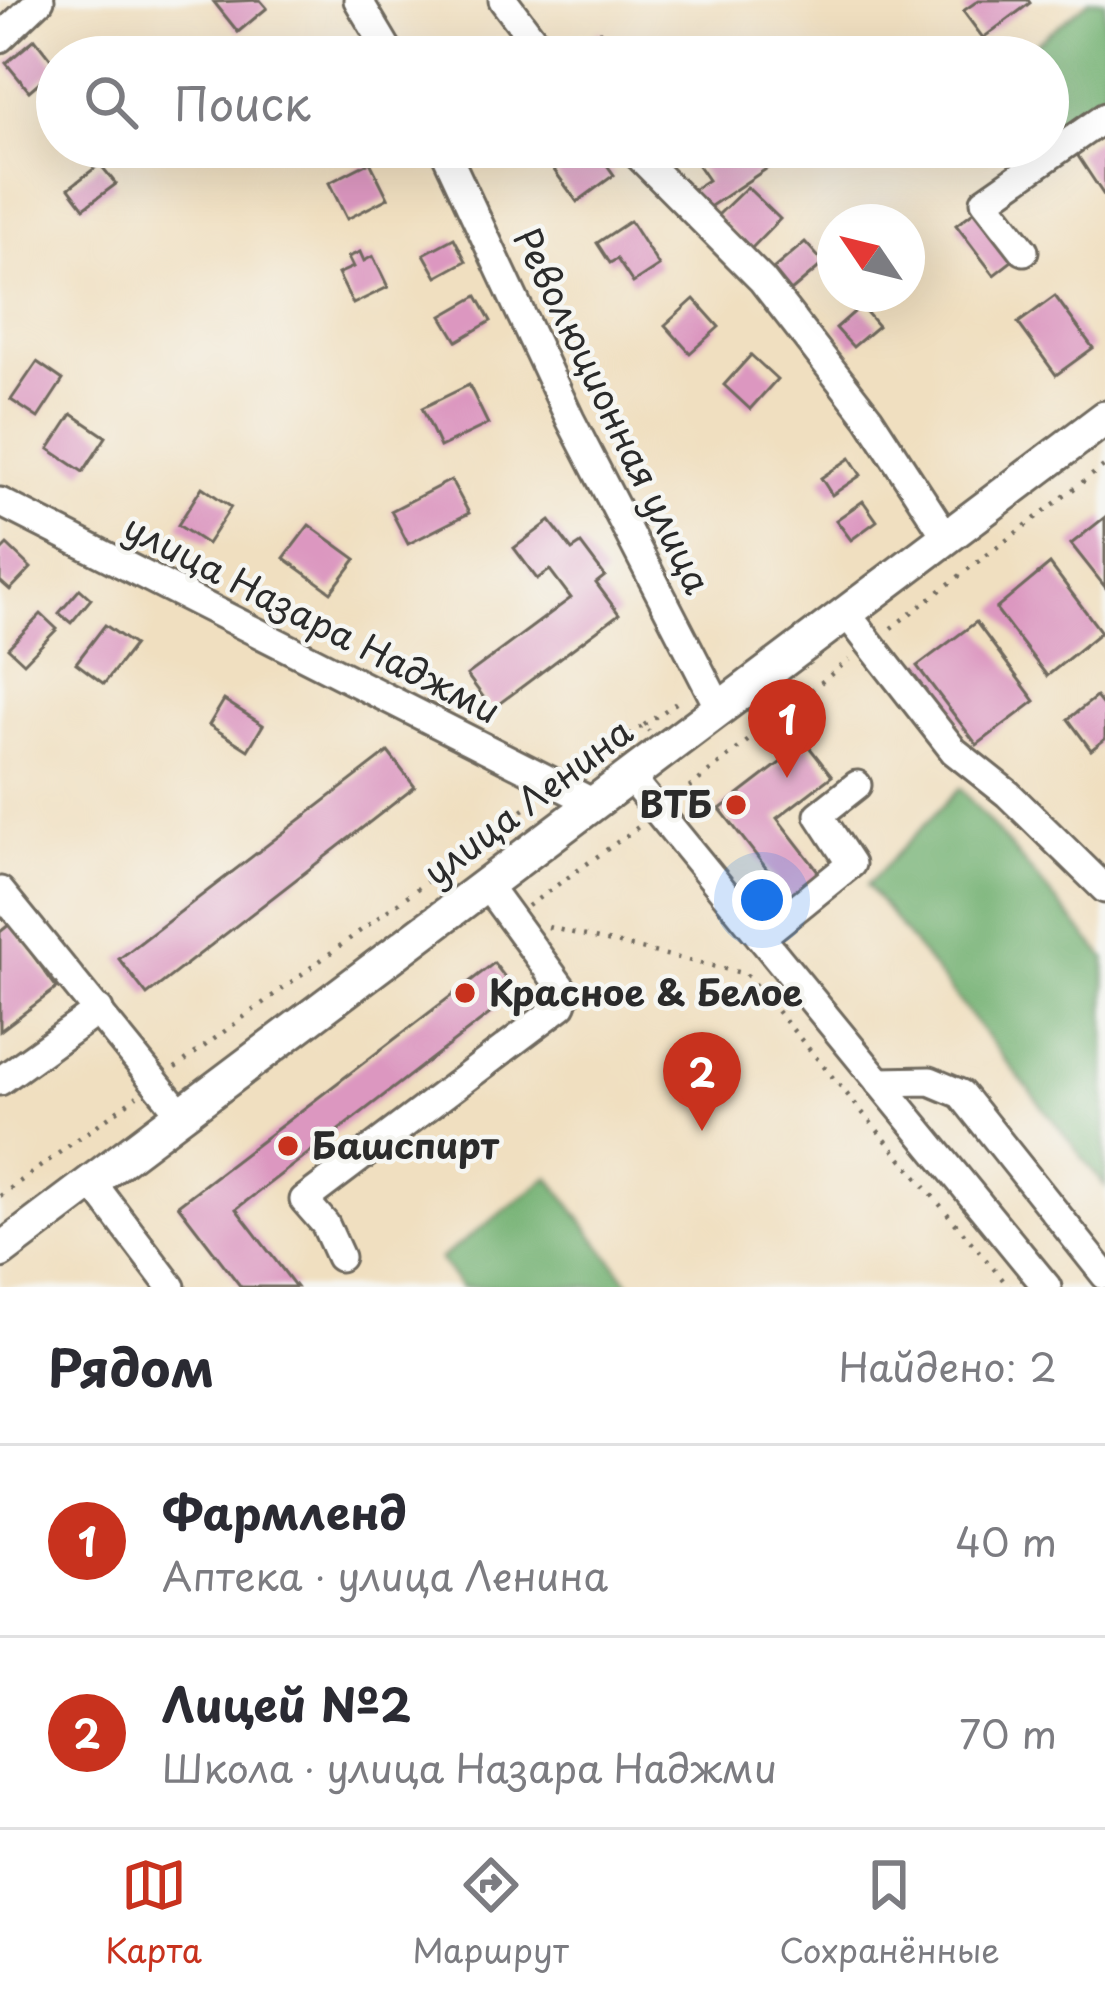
<!DOCTYPE html>
<html lang="ru">
<meta charset="utf-8">
<style>
:root{--surface:#fff;--page:#f7f7f7;--text:#2b2b33;--muted:#7c7c81;--line:#e1e1e2;--accent:#c8321e}
body{margin:0;font-family:"Playpen Sans",sans-serif;background:var(--page);color:var(--text)}
.compass{position:absolute;left:817px;top:204px;width:108px;height:108px;border-radius:50%;background:var(--surface);box-shadow:0 12px 48px #0002;rotate:305deg}
.you{position:absolute;left:762px;top:900px;width:42px;height:42px;margin:-30px;border:9px solid #fff;border-radius:50%;background:#1a73e8;box-shadow:0 0 0 18px #1a73e833}
.badge{display:grid;place-items:center;width:78px;height:78px;border-radius:50%;background:var(--accent);color:#fff;font-size:39px;font-weight:700}
.pin{position:absolute;translate:-50% -99px;filter:drop-shadow(0 3px 6px #0008)}
.pin::after{content:'';position:absolute;top:63px;width:42px;height:36px;background:inherit;clip-path:polygon(0 0,100% 0,50% 100%)}
.list{margin:0;padding:0;list-style:none}
h2{display:flex;justify-content:space-between;align-items:center;height:156px;margin:0;padding:0 48px;font-size:51px}
h2 small{font-size:39px;font-weight:400;color:var(--muted)}
.list li{display:grid;grid-template-columns:78px 1fr auto;gap:36px;align-items:center;box-sizing:border-box;height:192px;padding:0 48px;border-top:3px solid var(--line)}
.list b{display:block;font-size:45px;white-space:nowrap}
.list p{margin:0;font-size:39px;white-space:nowrap;color:var(--muted)}
.list em{font-size:39px;font-style:normal;color:var(--muted)}
.icon{flex:none;width:66px;height:66px;fill:none;stroke:currentColor;stroke-width:2;stroke-linecap:round;stroke-linejoin:round}
.map{position:relative;flex:none;width:1105px;height:1287px;overflow:hidden}
.search{position:absolute;background:var(--surface);box-shadow:0 12px 48px #0002;left:36px;right:36px;top:36px;height:132px;display:flex;align-items:center;gap:30px;box-sizing:border-box;padding:0 42px;border-radius:66px;color:var(--muted);font-size:45px}
.sheet{height:540px;background:var(--surface)}
nav{display:flex;justify-content:space-around;align-items:center;box-sizing:border-box;height:168px;border-top:3px solid var(--line);background:var(--surface);font-size:33px;color:var(--muted)}
nav a{display:grid;justify-items:center;gap:6px}
nav .on{color:var(--accent)}
.map>svg:first-child{display:block}
.forest{fill:#72b071;stroke:#4e6e4e;stroke-width:3}
.building{fill:#dc97c0}
.lines{fill:none;stroke-linecap:round;stroke-linejoin:round}
.minor-casing{stroke:#706a5f;stroke-width:33}
.major-casing{stroke:#706a5f;stroke-width:39}
.path{stroke:#706a5f;stroke-width:4.5;stroke-dasharray:3 9;stroke-linecap:butt}
.minor{stroke:#fff;stroke-width:27}
.major{stroke:#fff;stroke-width:33}
.poi-dot{fill:#c8321e;stroke:#f6f6f2;stroke-width:4.5}
.labels{text-anchor:middle;stroke-width:9;stroke-linejoin:round;paint-order:stroke}
.street-label{font-size:36px;fill:#2b2b2b;stroke:#f6f6f2}
.poi-label{font-size:36px;font-weight:bold;fill:#2b2b2b;stroke:#f6f6f2;text-anchor:start}
</style>
<div class="map">
<svg width="1105" height="1287" viewBox="0 0 1105 1287">
<rect width="100%" height="100%" fill="#f6f6f2"/>
<filter id="ink" filterUnits="userSpaceOnUse"><feTurbulence type="fractalNoise" baseFrequency=".00833" numOctaves="2"/><feDisplacementMap in="SourceGraphic" scale="24" xChannelSelector="R" yChannelSelector="G"/><feConvolveMatrix kernelMatrix="1 2 1 2 8 2 1 2 1" color-interpolation-filters="sRGB"/></filter>
<filter id="wash" filterUnits="userSpaceOnUse"><feTurbulence type="fractalNoise" baseFrequency=".004" numOctaves="4" result="noise"/><feDisplacementMap in="SourceGraphic" scale="48" xChannelSelector="R" yChannelSelector="G"/><feGaussianBlur stdDeviation="2.7" result="paint"/><feColorMatrix in="noise" values="0 0 0 0 0 0 0 0 0 0 0 0 0 0 0 0 0 1.4 0 .05"/><feComposite in="paint" operator="in"/></filter>
<g filter="url(#wash)">
<rect width="100%" height="100%" fill="#f0dfc0"/>
<g class="forest">
<polygon points="1090,0 1105,0 1105,105 1050,142 1048,57 1019,57"/>
<polygon points="960,788 1105,958 1105,1186 867,885"/>
<polygon points="549,1177 632,1287 461,1287 440,1259"/>
</g>
<g id="blocks">
<g class="building">
<polygon points="260,0 267,8 238,32 214,2"/>
<polygon points="979,0 1028,0 1030,3 983,38 963,11"/>
<polygon points="600,31 619,53 570,57"/>
<polygon points="35,39 57,67 29,91 6,63"/>
<polygon points="1105,134 1105,197 1076,153"/>
<polygon points="587,147 594,147 614,175 577,202 554,170"/>
<polygon points="722,147 755,147 769,167 705,210 691,191 708,180 697,164"/>
<polygon points="370,162 388,198 347,219 329,183"/>
<polygon points="100,164 116,184 84,208 69,188"/>
<polygon points="747,187 780,219 751,249 717,216"/>
<polygon points="980,207 1017,257 994,275 956,225"/>
<polygon points="630,221 659,266 633,283 617,259 610,263 597,243"/>
<polygon points="454,238 466,261 437,277 424,254"/>
<polygon points="805,242 824,263 791,291 773,269"/>
<polygon points="360,252 364,261 373,256 388,287 353,304 338,274 353,267 348,257"/>
<polygon points="477,296 491,321 457,341 442,316"/>
<polygon points="1055,296 1093,348 1056,375 1018,323"/>
<polygon points="694,299 719,327 690,353 665,325"/>
<polygon points="861,306 878,326 853,347 836,328"/>
<polygon points="751,355 777,379 750,409 724,385"/>
<polygon points="37,362 63,380 38,418 11,400"/>
<polygon points="469,385 488,424 440,447 422,408"/>
<polygon points="72,414 106,437 83,472 49,449"/>
<polygon points="850,458 861,475 832,495 821,478"/>
<polygon points="451,480 469,513 408,544 391,511"/>
<polygon points="202,487 231,507 207,544 178,525"/>
<polygon points="863,501 877,521 851,540 836,520"/>
<polygon points="1105,517 1105,587 1071,544"/>
<polygon points="550,521 572,550 581,544 605,576 596,583 619,614 492,709 467,675 571,598 550,570 537,579 514,548"/>
<polygon points="309,525 356,559 331,592 284,558"/>
<polygon points="7,545 31,568 10,590 0,581 0,552"/>
<polygon points="1050,564 1101,632 1047,676 996,609"/>
<polygon points="80,589 91,599 71,623 59,613"/>
<polygon points="41,614 57,629 24,663 8,648"/>
<polygon points="976,622 1035,701 977,745 917,666"/>
<polygon points="105,625 134,645 104,684 76,663"/>
<polygon points="1096,697 1105,708 1105,739 1091,750 1068,719"/>
<polygon points="224,700 263,725 248,750 209,725"/>
<polygon points="806,743 832,776 777,818 825,880 794,904 720,809"/>
<polygon points="388,752 415,787 147,995 119,959"/>
<polygon points="10,924 57,988 0,1031 0,932"/>
<polygon points="494,963 517,993 236,1209 296,1287 241,1287 178,1205"/>
</g>
</g>
</g>
<g filter="url(#ink)">
<use href="#blocks" fill-opacity="0" stroke="#706a5f" stroke-width="3"/>
<g class="lines">
<g class="minor-casing">
<g id="minor">
<polyline points="358,0 392,57"/>
<polyline points="503,0 546,57"/>
<polyline points="0,38 40,0"/>
<polyline points="443,147 570,419 718,706"/>
<polyline points="630,147 762,280 869,418 947,538"/>
<polyline points="1024,251 985,201 1105,117"/>
<polyline points="0,502 592,802"/>
<polyline points="846,613 954,751 1008,794 1105,889"/>
<polyline points="628,775 1047,1287"/>
<polyline points="0,891 181,1114"/>
<polyline points="761,937 851,864 819,815 857,785"/>
<polyline points="0,1081 99,1010"/>
<polyline points="879,1082 930,1081 961,1094 1105,1275"/>
<polyline points="91,1181 171,1287"/>
<polyline points="340,1257 325,1224 304,1200 562,1005 566,994 485,883"/>
</g>
</g>
<g class="major-casing">
<polyline id="major" points="0,1251 1105,418"/>
</g>
<g class="path">
<polyline points="891,628 1105,465"/>
<polyline points="644,725 679,701"/>
<polyline points="580,769 644,725 649,731"/>
<polyline points="680,795 849,660"/>
<polyline points="528,906 641,825"/>
<polyline points="548,927 746,974 1009,1287"/>
<polyline points="175,1068 537,800"/>
<polyline points="0,1196 137,1096"/>
</g>
<use href="#minor" class="minor"/>
<use href="#major" class="major"/>
</g>
</g>
<g class="poi-dot">
<circle cx="736" cy="805" r="12"/>
<circle cx="465" cy="993" r="12"/>
<circle cx="288" cy="1146" r="12"/>
</g>
<g class="labels">
<g class="street-label">
<text transform="translate(612 411) rotate(64)" y="13">Революционная улица</text>
<text transform="translate(312 619) rotate(27)" y="13">улица Назара Наджми</text>
<text transform="translate(528 802) rotate(-37)" y="13">улица Ленина</text>
</g>
<g class="poi-label">
<text x="712" y="818" text-anchor="end">ВТБ</text>
<text x="489" y="1006">Красное &amp; Белое</text>
<text x="312" y="1159">Башспирт</text>
</g>
</g>
</svg>
<svg class="compass" viewBox="-18 -18 36 36"><path d="M0-13l5 13h-10z" fill="#e53935"/><path d="M0 13l5-13h-10z" fill="#7c7c81"/></svg>
<div class="you"></div>
<div class="pin badge" style="left:787px;top:778px">1</div>
<div class="pin badge" style="left:702px;top:1131px">2</div>
<div class="search"><svg class="icon" aria-label="search" viewBox="0 0 24 24"><circle cx="10" cy="10" r="6"/><path d="M15 15l6 6"/></svg>Поиск</div>
</div>
<section class="sheet">
<h2>Рядом<small>Найдено: 2</small></h2>
<ul class="list">
<li><span class="badge">1</span><div><b>Фармленд</b><p>Аптека · улица Ленина</p></div><em>40 m</em></li>
<li><span class="badge">2</span><div><b>Лицей №2</b><p>Школа · улица Назара Наджми</p></div><em>70 m</em></li>
</ul>
</section>
<nav>
<a class="on"><svg class="icon" aria-label="map" viewBox="0 0 24 24"><path d="M3 6l6-2 6 2 6-2v14l-6 2-6-2-6 2zM9 4v14M15 6v14"/></svg>Карта</a>
<a><svg class="icon" aria-label="directions" viewBox="0 0 24 24"><path d="M12 3l9 9-9 9-9-9zM9 14v-3h6M13 9l2 2-2 2"/></svg>Маршрут</a>
<a><svg class="icon" aria-label="saved" viewBox="0 0 24 24"><path d="M7 4h10v16l-5-4-5 4z"/></svg>Сохранённые</a>
</nav>
